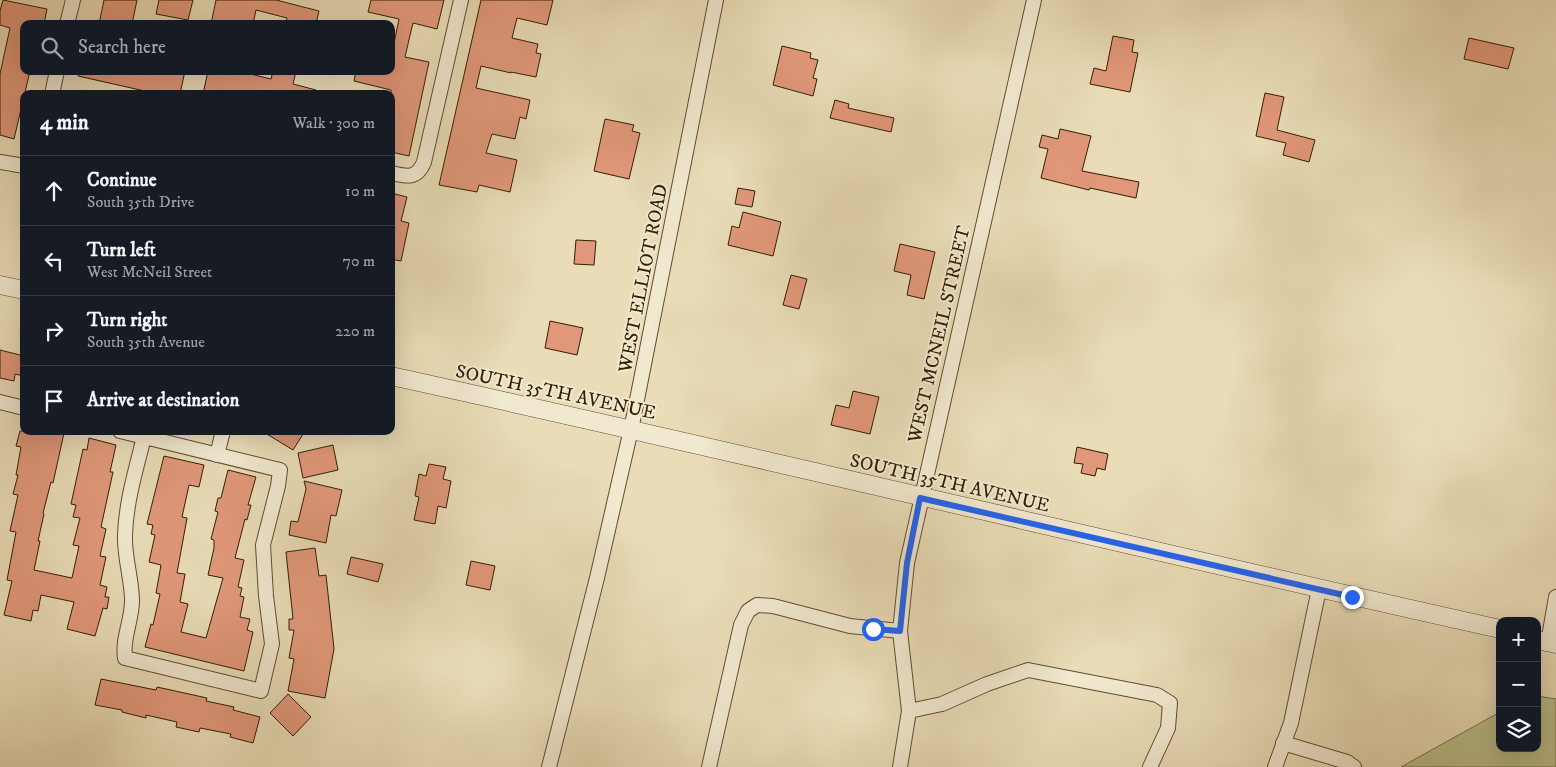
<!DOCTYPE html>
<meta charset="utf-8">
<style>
:root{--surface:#171b24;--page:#20242c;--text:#f1f3f6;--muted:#9ea1a6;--line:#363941}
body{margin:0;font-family:"IM FELL DW Pica",serif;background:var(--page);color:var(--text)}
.controls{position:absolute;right:15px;bottom:15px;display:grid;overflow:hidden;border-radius:10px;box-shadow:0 5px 20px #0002}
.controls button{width:45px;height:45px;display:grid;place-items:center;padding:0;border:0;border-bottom:1px solid var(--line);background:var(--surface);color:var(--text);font:25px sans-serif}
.stop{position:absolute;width:15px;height:15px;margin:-11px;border:4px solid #2563eb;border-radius:50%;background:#fff}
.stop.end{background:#2563eb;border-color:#fff;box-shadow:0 1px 5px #0008}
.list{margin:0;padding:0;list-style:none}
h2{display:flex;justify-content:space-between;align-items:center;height:65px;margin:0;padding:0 20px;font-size:21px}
h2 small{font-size:16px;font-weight:400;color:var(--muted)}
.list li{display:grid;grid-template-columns:32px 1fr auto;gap:15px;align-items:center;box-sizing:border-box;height:70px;padding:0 20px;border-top:1px solid var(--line)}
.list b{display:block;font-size:19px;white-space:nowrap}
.list p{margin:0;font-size:16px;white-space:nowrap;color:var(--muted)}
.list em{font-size:16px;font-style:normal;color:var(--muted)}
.icon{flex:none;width:28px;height:28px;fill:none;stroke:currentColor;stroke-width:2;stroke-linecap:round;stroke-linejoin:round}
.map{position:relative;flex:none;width:1556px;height:767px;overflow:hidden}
.search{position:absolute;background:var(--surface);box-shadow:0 5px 20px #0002;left:20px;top:20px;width:375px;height:55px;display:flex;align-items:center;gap:12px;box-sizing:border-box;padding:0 18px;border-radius:10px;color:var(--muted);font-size:19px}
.panel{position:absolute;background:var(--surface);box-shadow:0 5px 20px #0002;left:20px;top:90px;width:375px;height:345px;border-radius:10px}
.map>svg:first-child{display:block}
.green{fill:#bbbf8a;stroke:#766e46}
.building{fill:#e1987a;stroke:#321e02}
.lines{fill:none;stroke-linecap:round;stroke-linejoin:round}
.minor-casing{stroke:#604e2f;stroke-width:16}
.tertiary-casing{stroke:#604e2f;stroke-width:19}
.minor{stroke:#f1e8d0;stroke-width:14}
.tertiary{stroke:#f1e8d0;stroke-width:18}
.route{stroke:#2563eb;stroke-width:6}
.labels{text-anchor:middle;stroke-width:4;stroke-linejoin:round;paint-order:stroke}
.street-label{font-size:19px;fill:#321e02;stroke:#f1e8d0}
</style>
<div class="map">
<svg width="1556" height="767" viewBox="0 0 1556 767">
<rect width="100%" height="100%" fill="#e9dcb7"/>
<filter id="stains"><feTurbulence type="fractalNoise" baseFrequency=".004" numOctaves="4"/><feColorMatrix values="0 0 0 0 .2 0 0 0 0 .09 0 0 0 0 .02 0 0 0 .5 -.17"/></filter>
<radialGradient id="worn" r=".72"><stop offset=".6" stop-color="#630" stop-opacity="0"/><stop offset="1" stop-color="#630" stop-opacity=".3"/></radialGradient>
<polygon class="green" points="1537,696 1556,699 1556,767 1401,767 1500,712 1500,748 1537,748"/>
<g class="building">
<polygon points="3,0 47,9 44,24 24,24 24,71 30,71 14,139 0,135 0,74 10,28 0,25 0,11"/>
<polygon points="104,0 137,0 132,24 99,24"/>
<polygon points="159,0 193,0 188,20 156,14"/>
<polygon points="216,0 276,0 319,11 316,24 286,24 287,18 256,10 253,24 211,24"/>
<polygon points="371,0 444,0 437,29 413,23 411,31 405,57 429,62 409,156 391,152 391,90 354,81 356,71 391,71 391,48 393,48 399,19 368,12"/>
<polygon points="481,0 553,0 547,25 517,18 512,38 538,44 536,53 541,54 536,77 511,72 511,73 481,66 476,88 530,100 526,119 520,117 515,139 492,134 486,153 517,160 510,192 479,185 477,192 439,185"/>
<polygon points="1113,36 1134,40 1132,52 1138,53 1130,92 1090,84 1094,68 1106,71"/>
<polygon points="1469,38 1514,48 1508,69 1464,59"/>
<polygon points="782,46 811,53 810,58 818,60 813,78 817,79 813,96 773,85"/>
<polygon points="79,71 185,71 180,94 158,94 78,76"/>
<polygon points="208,71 238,71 271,79 273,71 296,71 293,84 316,90 315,94 203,94"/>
<polygon points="1265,93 1284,97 1277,130 1315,140 1309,162 1283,155 1286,143 1256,136"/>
<polygon points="835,100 849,104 848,108 894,118 891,132 830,118"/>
<polygon points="605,119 634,125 632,131 640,133 629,179 594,171"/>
<polygon points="1060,129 1091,136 1082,171 1139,182 1136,198 1090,188 1089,190 1041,178 1048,149 1039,147 1042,135 1058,139"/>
<polygon points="738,188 755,191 752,207 735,204"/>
<polygon points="391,193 407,197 401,221 409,223 401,261 391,259"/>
<polygon points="743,212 781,222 773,256 728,245 732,226 739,228"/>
<polygon points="576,240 596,241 594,265 574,264"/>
<polygon points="900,244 935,252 924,299 907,295 911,275 894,271"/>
<polygon points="791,275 807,279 799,309 783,305"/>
<polygon points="550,321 583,328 577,355 545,348"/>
<polygon points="0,350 24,356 24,376 15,374 14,381 0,378"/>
<polygon points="853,391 879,397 870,434 831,425 836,405 849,408"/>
<polygon points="20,431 57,431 64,433 53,483 51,482 43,513 44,514 38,541 40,541 34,570 72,578 79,546 73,545 80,518 73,517 76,505 71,504 83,449 87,450 89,438 116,445 110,472 113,472 101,527 106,529 100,556 106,557 100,585 107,587 105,597 109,597 107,609 103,608 95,636 67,629 74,602 41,595 38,611 33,610 31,621 4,615 12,581 7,580 16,532 10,531 18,495 13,494 18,475 16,475 21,447 16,446"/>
<polygon points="262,431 305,431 293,450"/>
<polygon points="333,445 338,470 303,478 298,453"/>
<polygon points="1077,447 1108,454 1105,470 1097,468 1095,476 1081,473 1083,464 1074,463"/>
<polygon points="164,456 204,465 199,487 189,485 182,517 187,518 177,573 185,574 180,602 188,604 181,632 206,638 223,578 208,575 214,548 214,540 211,539 218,512 215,511 218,498 221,498 228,470 256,477 248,505 251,505 247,520 245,519 235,558 244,560 238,587 242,588 240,596 244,597 240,617 250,619 247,630 253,632 244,671 145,647 151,624 153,625 160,594 156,593 161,565 149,562 155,535 151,534 153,525 147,524"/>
<polygon points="429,464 446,467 443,479 451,481 446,508 438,506 435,524 414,520 419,497 415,496 419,474 426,476"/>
<polygon points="304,481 342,490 336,516 331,515 326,543 289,535 291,521 298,522 306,489"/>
<polygon points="315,548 319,576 326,575 334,649 325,698 288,691 294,659 289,658 294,630 289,630 289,619 293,619 286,552"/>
<polygon points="351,557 383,564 378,582 347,574"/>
<polygon points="471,561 495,566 490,590 466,585"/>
<polygon points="101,679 156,690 157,687 207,698 206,701 234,707 233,710 260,717 253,743 230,737 231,734 200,728 199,732 176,727 177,722 146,715 146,718 122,712 122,710 95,705"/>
<polygon points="288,694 311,717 293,736 270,713"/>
</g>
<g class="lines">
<g class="minor-casing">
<g id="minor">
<polyline points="67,24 73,0"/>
<polyline points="52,94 57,71"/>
<polyline points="0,162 24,166"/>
<path d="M 391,173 C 408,177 417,179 424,162 L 461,0"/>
<polyline points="0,402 24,408"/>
<path d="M 120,431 L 280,470 L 278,486 L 263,545 L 266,596 L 272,644 L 261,691 L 125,658 C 122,639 132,620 132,601 C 132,579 124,557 125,535 C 126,502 136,469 144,437"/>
<polyline points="217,455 223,431"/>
<polyline points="1548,643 1556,597"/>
<polyline points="909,711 942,704 987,684 1028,670 1157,695 1170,703 1168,728 1150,767"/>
<polyline points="1283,743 1347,762 1354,767"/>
<polyline points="549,767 597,578 632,425 716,0"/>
<polyline points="709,767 741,625 748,611 757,605 773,606 850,626 900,631"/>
<polyline points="900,767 909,711 900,631 907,563 1034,0"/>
<polyline points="1275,767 1291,723 1319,589"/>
</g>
</g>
<g class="tertiary-casing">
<g id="tertiary">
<polyline points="0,285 24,290"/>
<path d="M 391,376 C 762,457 1130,547 1500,629"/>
<polyline points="1537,640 1556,644"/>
</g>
</g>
<use href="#minor" class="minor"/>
<use href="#tertiary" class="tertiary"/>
</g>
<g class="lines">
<polyline class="route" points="873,629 900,631 907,563 920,498 1352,597"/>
</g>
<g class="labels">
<g class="street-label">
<text transform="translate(642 278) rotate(-79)" y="7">WEST ELLIOT ROAD</text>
<text transform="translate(938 334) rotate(-77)" y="7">WEST MCNEIL STREET</text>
<text transform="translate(556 391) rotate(12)" y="7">SOUTH 35TH AVENUE</text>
<text transform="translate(950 482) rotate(13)" y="7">SOUTH 35TH AVENUE</text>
</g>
</g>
<rect width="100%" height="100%" filter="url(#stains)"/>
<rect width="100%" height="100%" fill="url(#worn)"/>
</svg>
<div class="controls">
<button>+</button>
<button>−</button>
<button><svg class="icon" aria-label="layers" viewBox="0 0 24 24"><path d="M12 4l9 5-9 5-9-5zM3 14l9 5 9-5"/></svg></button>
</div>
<div class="stop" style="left:873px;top:629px"></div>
<div class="stop end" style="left:1352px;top:597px"></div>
<div class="search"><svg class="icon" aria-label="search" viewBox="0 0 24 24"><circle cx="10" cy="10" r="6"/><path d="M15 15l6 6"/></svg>Search here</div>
<section class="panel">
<h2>4 min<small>Walk · 300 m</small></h2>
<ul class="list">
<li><svg class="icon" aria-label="ahead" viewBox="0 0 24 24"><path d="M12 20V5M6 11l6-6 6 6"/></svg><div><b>Continue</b><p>South 35th Drive</p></div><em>10 m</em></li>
<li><svg class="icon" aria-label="left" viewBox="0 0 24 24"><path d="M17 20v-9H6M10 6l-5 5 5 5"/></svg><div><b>Turn left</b><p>West McNeil Street</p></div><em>70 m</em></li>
<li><svg class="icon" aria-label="right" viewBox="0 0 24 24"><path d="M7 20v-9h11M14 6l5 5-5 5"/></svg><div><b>Turn right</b><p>South 35th Avenue</p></div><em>220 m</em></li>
<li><svg class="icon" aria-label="arrive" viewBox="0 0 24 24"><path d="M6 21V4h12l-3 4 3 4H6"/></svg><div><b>Arrive at destination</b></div></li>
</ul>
</section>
</div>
